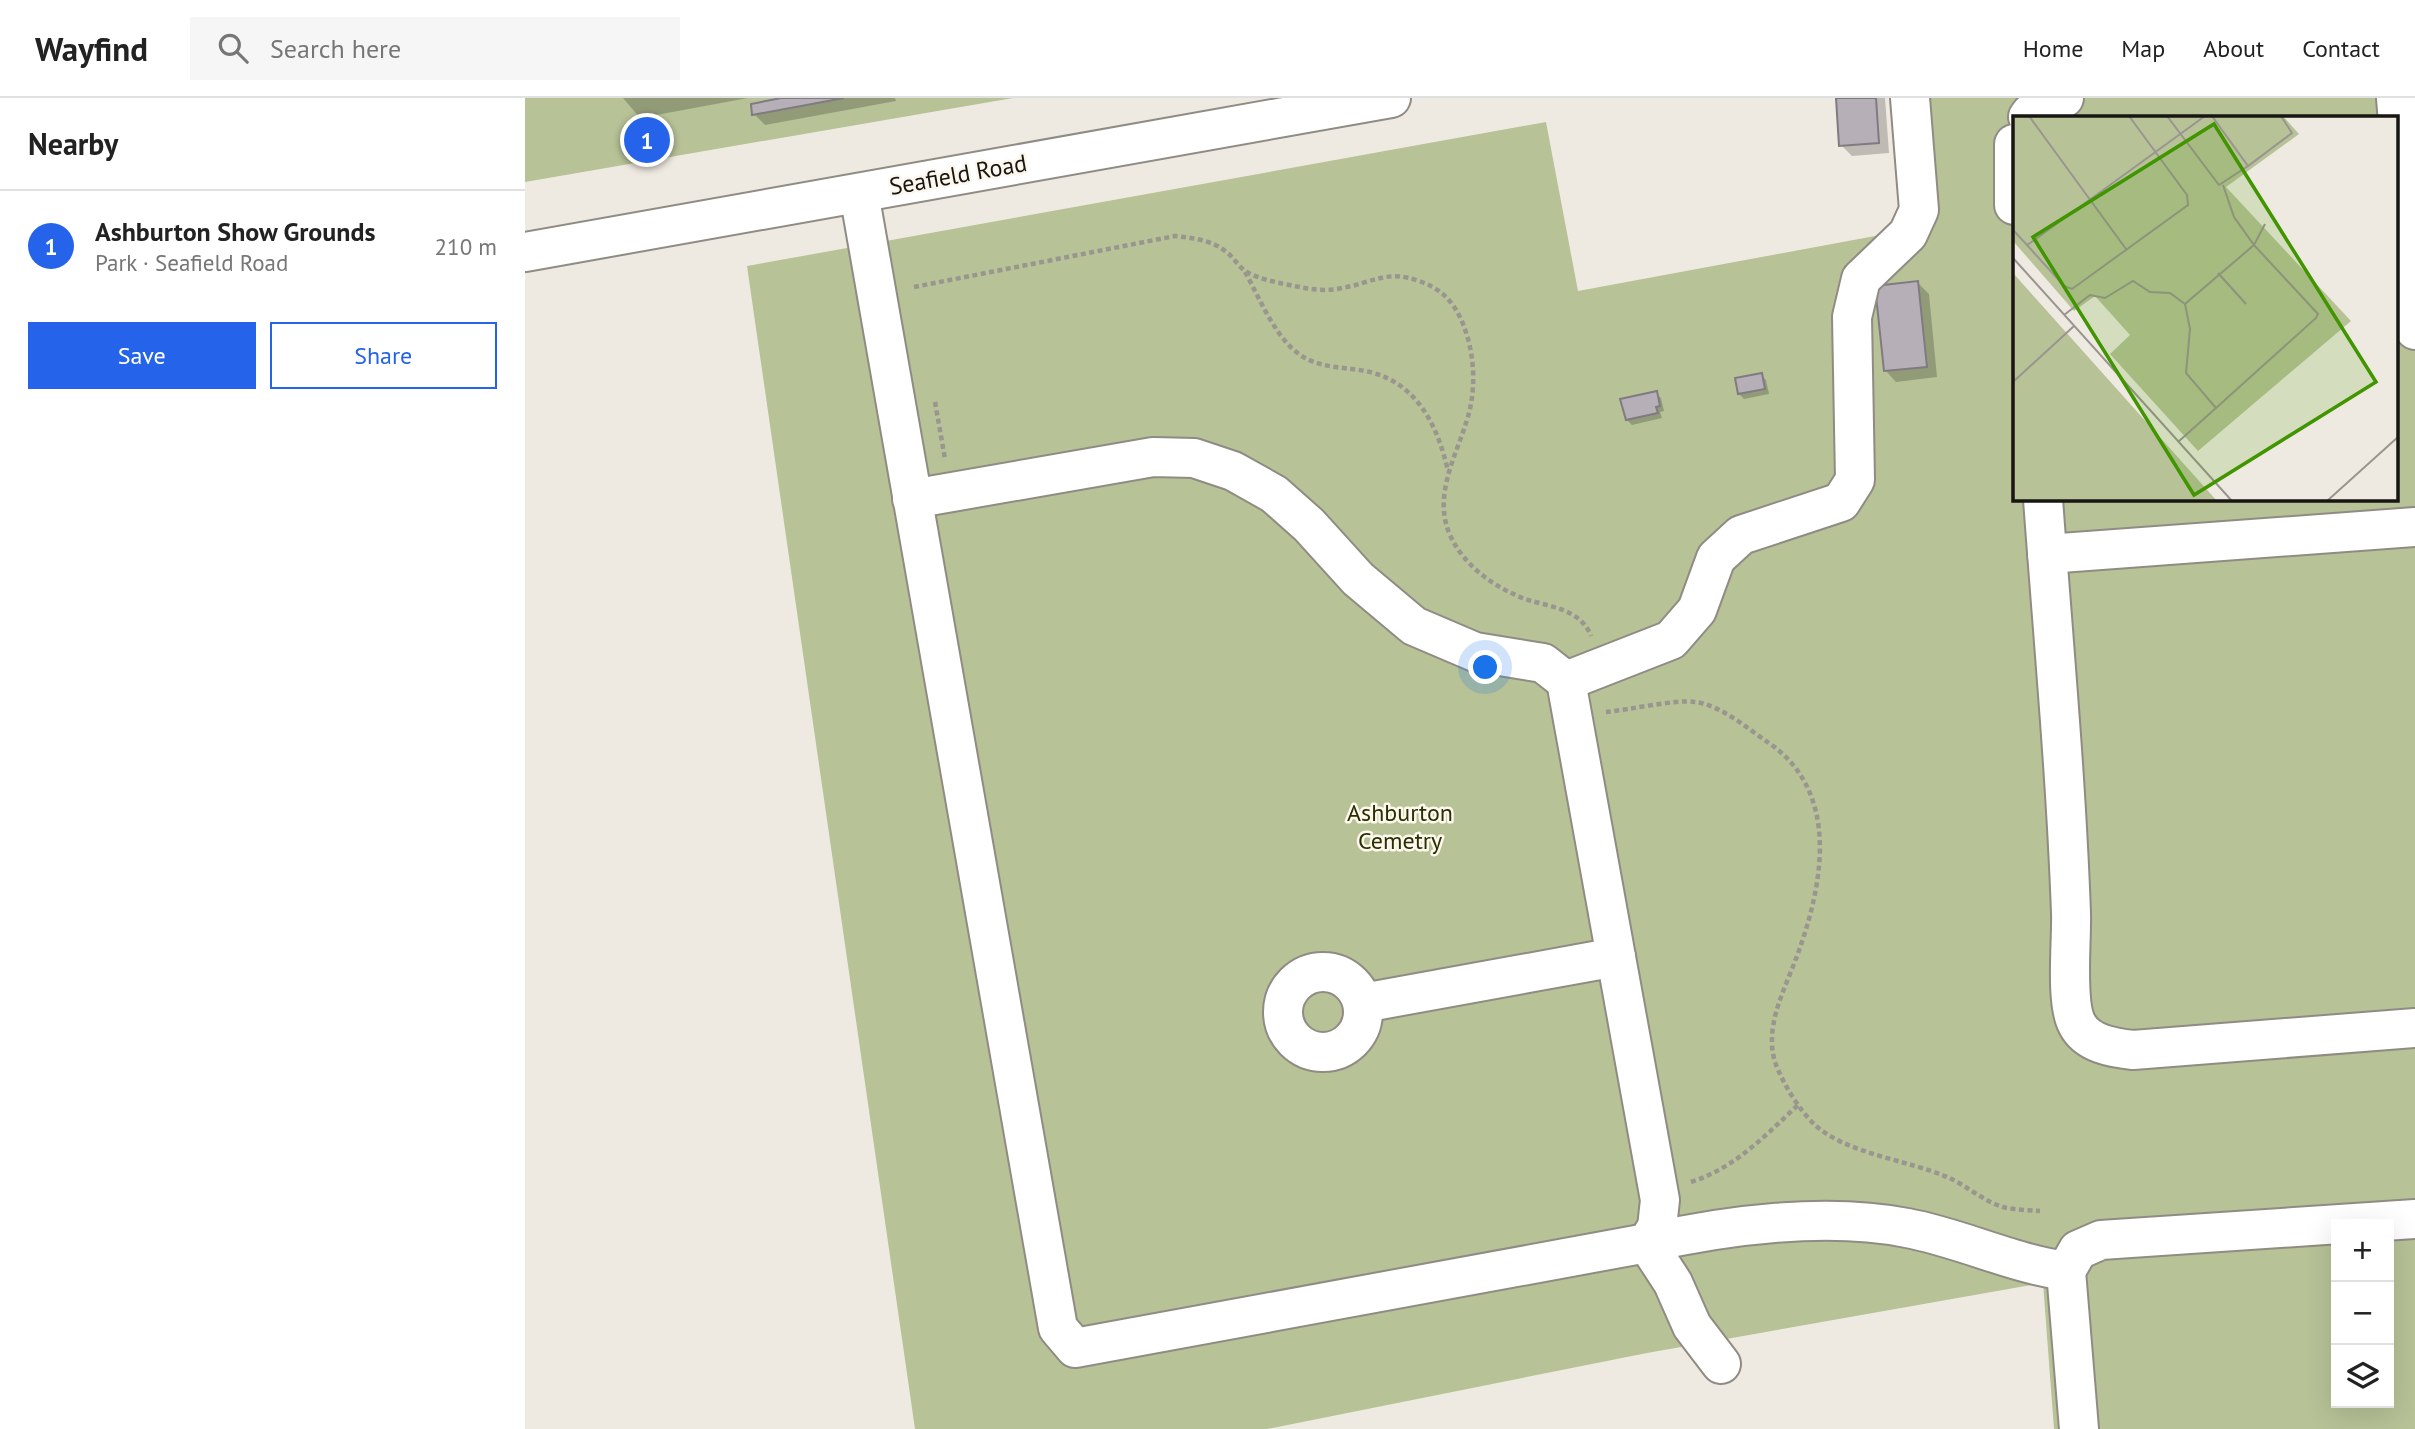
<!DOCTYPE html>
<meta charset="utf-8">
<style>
:root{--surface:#fff;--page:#f6f6f6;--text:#222;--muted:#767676;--line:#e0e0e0;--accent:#2563eb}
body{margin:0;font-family:"PT Sans",sans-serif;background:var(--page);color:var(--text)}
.controls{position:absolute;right:21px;bottom:21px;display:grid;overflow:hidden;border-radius:0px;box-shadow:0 7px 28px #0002}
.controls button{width:63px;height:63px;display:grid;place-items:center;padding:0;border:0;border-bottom:2px solid var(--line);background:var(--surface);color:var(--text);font:35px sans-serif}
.you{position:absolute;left:961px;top:570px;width:24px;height:24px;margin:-18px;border:5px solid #fff;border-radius:50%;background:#1a73e8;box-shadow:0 0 0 10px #1a73e833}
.badge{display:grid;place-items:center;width:46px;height:46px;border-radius:50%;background:var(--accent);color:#fff;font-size:23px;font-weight:700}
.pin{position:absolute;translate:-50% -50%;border:4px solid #fff;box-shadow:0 2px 7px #0006}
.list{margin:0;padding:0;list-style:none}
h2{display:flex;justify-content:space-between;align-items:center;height:91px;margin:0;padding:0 28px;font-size:30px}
h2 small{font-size:23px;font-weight:400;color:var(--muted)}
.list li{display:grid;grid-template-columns:46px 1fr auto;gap:21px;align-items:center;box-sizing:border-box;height:112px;padding:0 28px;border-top:2px solid var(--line)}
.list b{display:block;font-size:26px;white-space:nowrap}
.list p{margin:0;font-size:23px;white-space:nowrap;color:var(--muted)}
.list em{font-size:23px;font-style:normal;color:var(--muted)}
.actions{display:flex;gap:14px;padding:21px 28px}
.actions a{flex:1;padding:16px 0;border:2px solid var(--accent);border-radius:0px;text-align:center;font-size:24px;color:var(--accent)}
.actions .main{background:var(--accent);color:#fff}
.icon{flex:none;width:38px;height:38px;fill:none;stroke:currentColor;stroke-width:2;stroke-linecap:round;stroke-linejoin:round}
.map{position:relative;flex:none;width:1890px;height:1331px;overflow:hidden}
header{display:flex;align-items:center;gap:42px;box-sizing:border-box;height:98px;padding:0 35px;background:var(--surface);border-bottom:2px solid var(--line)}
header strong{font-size:33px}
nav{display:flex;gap:38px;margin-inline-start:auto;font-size:24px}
.search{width:490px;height:63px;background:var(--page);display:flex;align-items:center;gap:18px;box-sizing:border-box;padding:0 24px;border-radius:0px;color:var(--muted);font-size:26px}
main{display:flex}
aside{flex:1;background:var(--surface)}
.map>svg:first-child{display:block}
.green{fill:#b7c297;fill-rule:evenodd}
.shadow{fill:#0003}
.building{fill:#b6afb7;stroke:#807a81;stroke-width:2}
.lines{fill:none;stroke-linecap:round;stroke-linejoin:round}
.minor-casing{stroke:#908b83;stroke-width:42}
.path{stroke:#99958f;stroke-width:4.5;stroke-dasharray:5 3.5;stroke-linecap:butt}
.minor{stroke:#fff;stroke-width:38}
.labels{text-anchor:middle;stroke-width:5;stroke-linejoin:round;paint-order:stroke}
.street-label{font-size:24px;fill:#181613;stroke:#fdf7ee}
.park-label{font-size:24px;fill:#283000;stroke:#fdf7ee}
.inset-road{fill:none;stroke:#99958f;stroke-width:2}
.view{fill:#419500;fill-opacity:0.15;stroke:#419500;stroke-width:3.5}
.inset-edge{fill:none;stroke:#181613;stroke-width:3.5}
</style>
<header>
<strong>Wayfind</strong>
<div class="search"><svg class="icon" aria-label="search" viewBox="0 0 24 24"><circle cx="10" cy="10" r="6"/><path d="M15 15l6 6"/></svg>Search here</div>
<nav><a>Home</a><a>Map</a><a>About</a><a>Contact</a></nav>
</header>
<main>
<aside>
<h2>Nearby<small></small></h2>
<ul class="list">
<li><span class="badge">1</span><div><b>Ashburton Show Grounds</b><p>Park · Seafield Road</p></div><em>210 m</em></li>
</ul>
<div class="actions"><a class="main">Save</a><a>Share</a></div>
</aside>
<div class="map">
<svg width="1890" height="1331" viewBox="0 0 1890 1331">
<rect width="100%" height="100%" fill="#efeae1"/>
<g class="green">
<polygon points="0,0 488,0 0,84"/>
<path d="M 1367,0 L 1890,0 L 1890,1331 L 1529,1331 L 1518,1185 L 1122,1255 L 742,1331 L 390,1331 L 222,168 L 1021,24 L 1053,193 L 1377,133 ZM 1489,19 L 1871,19 L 1871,401 L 1489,401 ZM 1811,1126 L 1864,1126 L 1864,1305 L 1811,1305 Z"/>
</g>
<g class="shadow">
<polygon points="98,0 223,0 115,20"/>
<polygon points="266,0 370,0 371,3 240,27 229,16"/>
<polygon points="1313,0 1360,0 1364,55 1327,58 1316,47"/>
<polygon points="1393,185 1404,196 1412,279 1371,284 1361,273"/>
<polygon points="1236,277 1241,282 1244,296 1219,301 1214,296"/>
<polygon points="1131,295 1136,300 1139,313 1135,314 1137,320 1107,327 1102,322"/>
</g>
<g class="building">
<polygon points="256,0 319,0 227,17 226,6"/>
<polygon points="1311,0 1351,0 1354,45 1314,48"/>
<polygon points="1393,183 1402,269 1359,273 1350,188"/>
<polygon points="1237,275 1240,291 1213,296 1210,280"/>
<polygon points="1132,293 1135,308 1131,309 1133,315 1101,322 1095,301"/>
</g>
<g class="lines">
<g class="minor-casing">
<g id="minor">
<polyline points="1871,0 1890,232"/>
<polyline points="1503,19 1506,15 1539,0"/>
<polyline points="1489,46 1489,107"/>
<polyline points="334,95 533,1230 550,1250 1122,1145 1132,1129 1135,1102 1041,583 1018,565 950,554 889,528 833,481 784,427 749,396 708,373 669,360 628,359 387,401"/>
<polyline points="0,154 866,0"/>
<path d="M 1518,401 C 1528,539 1541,677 1546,815 C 1547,842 1540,904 1552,926 C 1562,946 1588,950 1608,952 L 1890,930"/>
<polyline points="1522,456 1890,429"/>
<polyline points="1041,583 1146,542 1172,512 1191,460 1216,437 1316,404 1330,382 1327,219 1336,181 1383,136 1394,112 1385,0"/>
<circle cx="798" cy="914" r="40"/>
<polyline points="838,905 1091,859"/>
<path d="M 1196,1266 L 1167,1228 L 1148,1185 L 1122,1145 C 1201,1127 1302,1114 1382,1130 C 1436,1140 1485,1165 1541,1173"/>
<polyline points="1554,1331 1541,1173 1553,1152 1576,1142 1890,1121"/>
</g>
</g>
<g class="path">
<path d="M 720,174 C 736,202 752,246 782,261 C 802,271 824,269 845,274 C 893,286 913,329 923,373"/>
<path d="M 389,189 L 650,138 C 668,140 686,142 700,153 C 708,158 712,167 719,172 C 731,181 755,185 769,188 C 785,191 801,194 817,190 C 847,185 862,171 894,183 C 917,191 929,204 938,226 C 950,256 952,293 941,325 C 930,360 908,399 925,437 C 939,468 969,489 1000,501 C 1025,509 1056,511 1066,538"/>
<polyline points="410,304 420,361"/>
<path d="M 1081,614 C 1103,612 1151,601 1170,604 C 1196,607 1223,631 1244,645 C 1316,695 1298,787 1272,858 C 1260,891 1239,928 1250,964 C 1257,984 1274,1012 1290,1027 C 1322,1056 1383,1062 1422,1079 C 1441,1087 1458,1103 1478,1109 C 1489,1112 1503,1112 1515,1113"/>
<path d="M 1166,1084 C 1210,1070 1241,1037 1274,1006"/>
</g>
<use href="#minor" class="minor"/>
</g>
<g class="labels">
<g class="street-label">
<text transform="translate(433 77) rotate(-10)" y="8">Seafield Road</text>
</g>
<g class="park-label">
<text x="875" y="723">Ashburton<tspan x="875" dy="28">Cemetry</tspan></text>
</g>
</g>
<g transform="translate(1488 18)">
<rect width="385" height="385" fill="#efeae1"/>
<path d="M 0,0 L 270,0 L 286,18 L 213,71 L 338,205 L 185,335 L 97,238 L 117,219 L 82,180 L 61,195 L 0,125 ZM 0,157 L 204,385 L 0,385 Z" fill="#b7c297"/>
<path class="inset-road" d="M 16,0 L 113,133M 154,0 L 206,69 L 235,50M 199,0 L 235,50 L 279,17 L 268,0M 210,69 L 221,101 L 241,129 L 252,108M 0,114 L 14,129 L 20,125 L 192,0M 14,129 L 51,170 L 59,173 L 175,89 L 174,79 L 116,0M 0,142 L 219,385M 205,157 L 233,188M 51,199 L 77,179 L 92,182 L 120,165 L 137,176 L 157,177 L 172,188M 0,266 L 61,210M 165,326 L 203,292 L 303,202 L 305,198 L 241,129 L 172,188 L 177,213 L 173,257 L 203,292M 314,385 L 385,321"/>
<path class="view" d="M 201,8 L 363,266 L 181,379 L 20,121 Z"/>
<rect width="385" height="385" class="inset-edge"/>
</g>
</svg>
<div class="controls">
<button>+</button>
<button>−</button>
<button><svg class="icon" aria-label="layers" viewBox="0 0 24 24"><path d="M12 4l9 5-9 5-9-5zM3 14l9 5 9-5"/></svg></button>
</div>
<div class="you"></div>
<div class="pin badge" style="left:122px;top:42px">1</div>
</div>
</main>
